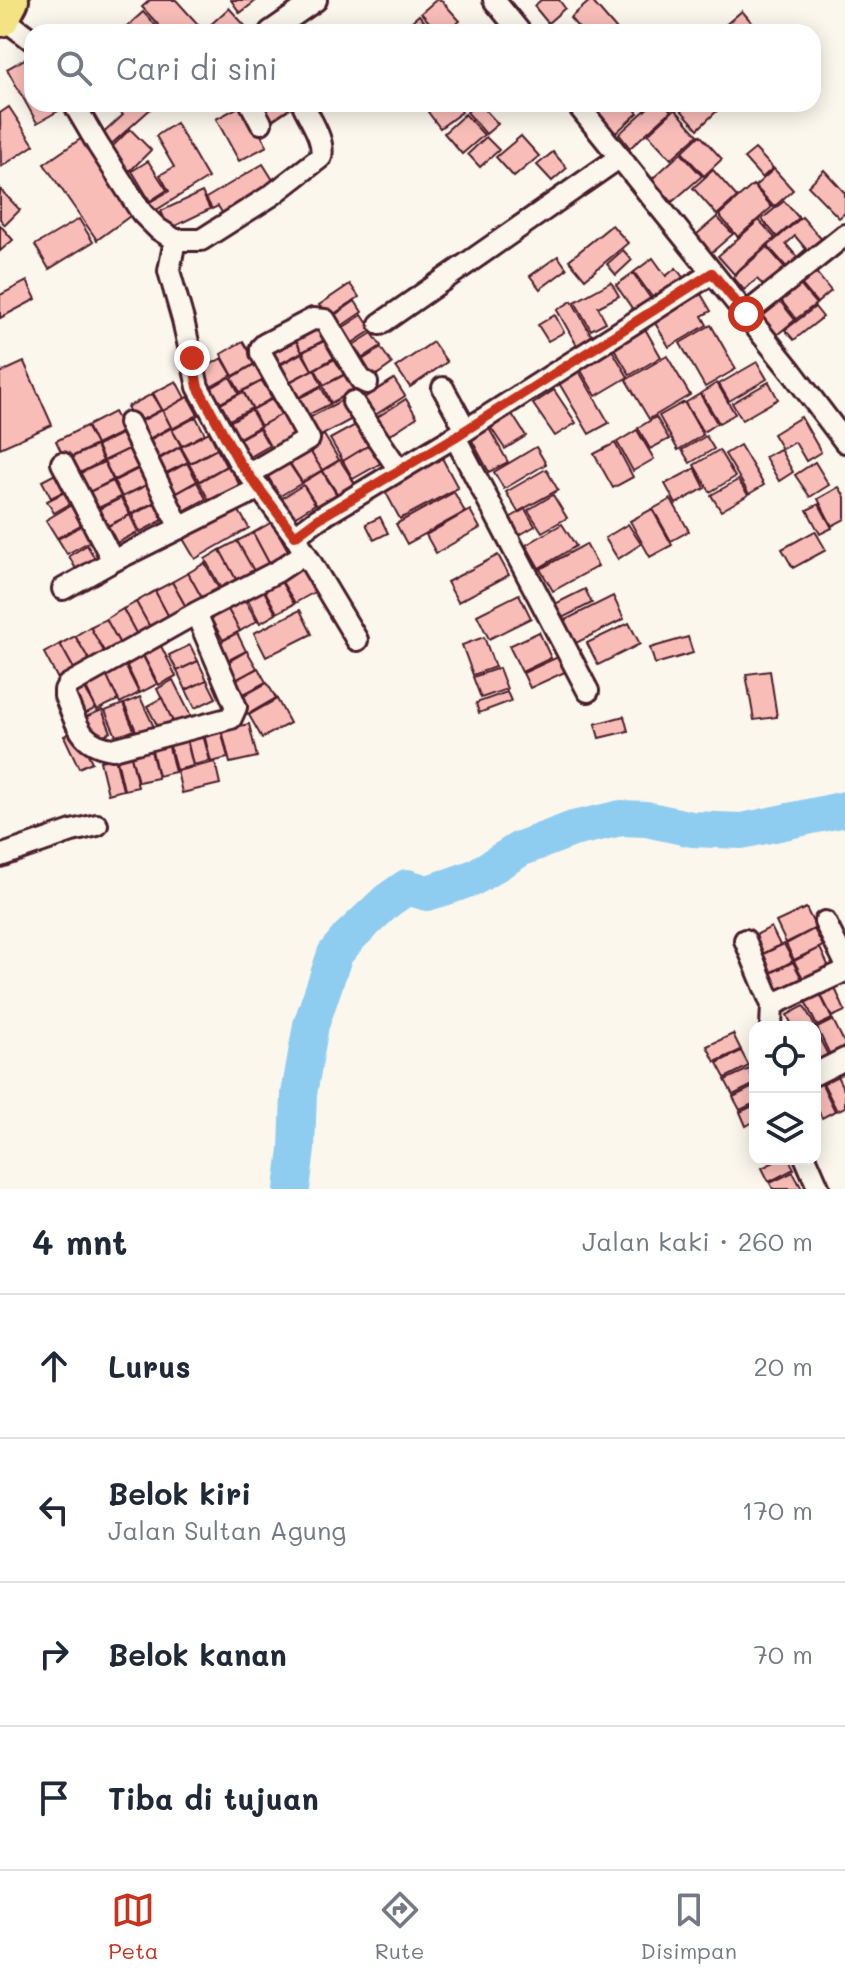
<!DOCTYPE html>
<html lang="id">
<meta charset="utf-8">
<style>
:root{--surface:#fff;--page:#f6f6f7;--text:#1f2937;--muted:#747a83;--line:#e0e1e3;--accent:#c8321e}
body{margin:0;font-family:Mali,sans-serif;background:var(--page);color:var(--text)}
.controls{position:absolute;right:24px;bottom:24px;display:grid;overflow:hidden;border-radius:16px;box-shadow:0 4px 20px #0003}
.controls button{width:72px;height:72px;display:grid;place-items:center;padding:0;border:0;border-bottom:2px solid var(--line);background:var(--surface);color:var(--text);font:40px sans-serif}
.stop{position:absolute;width:24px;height:24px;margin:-18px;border:6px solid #c8321e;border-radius:50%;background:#fff}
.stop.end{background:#c8321e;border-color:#fff;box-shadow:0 2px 8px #0008}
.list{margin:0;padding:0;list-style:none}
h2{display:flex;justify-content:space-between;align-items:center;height:104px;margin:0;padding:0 32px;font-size:34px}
h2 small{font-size:26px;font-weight:400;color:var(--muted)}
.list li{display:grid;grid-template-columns:52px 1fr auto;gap:24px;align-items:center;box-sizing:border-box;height:144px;padding:0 32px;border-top:2px solid var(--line)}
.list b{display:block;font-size:30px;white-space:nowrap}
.list p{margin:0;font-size:26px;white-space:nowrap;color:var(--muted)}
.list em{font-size:26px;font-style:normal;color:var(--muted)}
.icon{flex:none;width:44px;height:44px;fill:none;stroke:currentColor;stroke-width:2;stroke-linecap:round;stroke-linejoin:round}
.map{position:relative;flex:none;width:845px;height:1189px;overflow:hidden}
.search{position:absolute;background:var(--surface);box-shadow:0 4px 20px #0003;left:24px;right:24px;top:24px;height:88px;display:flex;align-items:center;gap:20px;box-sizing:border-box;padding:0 28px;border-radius:24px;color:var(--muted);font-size:30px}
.sheet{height:680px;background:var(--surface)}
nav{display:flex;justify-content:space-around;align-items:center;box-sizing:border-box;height:112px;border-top:2px solid var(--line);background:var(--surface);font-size:22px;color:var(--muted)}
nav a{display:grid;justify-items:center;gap:4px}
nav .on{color:var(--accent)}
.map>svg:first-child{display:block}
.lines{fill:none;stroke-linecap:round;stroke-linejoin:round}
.river{stroke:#8fcdf0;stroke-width:36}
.building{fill:#f9bdb8;stroke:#4a1f2b;stroke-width:2;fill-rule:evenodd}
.street-casing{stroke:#4a1f2b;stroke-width:26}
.highway-casing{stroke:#4a1f2b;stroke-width:44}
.street{stroke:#fbf7ec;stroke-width:20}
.highway{stroke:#f4e382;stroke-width:38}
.route{stroke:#c8321e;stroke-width:10}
</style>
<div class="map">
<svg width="845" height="1189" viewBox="0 0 845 1189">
<rect width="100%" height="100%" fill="#fbf7ec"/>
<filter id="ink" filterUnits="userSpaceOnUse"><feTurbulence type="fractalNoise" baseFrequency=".0125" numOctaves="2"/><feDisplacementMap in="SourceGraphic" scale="16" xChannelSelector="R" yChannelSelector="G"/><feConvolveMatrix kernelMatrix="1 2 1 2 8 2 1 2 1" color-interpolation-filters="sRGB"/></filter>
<g filter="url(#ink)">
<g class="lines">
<polyline class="river" points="292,1189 297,1149 299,1094 311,1025 335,954 349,937 387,901 407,887 427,893 450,886 475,877 520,849 573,829 621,818 646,819 692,829 742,831 845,809"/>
</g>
<g class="building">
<polygon points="150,0 176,0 205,32 165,32 142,7"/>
<polygon points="231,0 257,0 240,13"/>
<polygon points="436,0 441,0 460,21 447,32 438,32 421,13"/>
<polygon points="541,0 559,0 565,8 548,23 534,6"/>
<polygon points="591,0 617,30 615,32 582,32 570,18"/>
<polygon points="229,8 248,29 244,32 213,32 208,27"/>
<polygon points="742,11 760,32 717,32"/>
<polygon points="143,12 162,32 121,32"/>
<polygon points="419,15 433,32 408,32 404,28"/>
<polygon points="32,55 32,104 69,105 37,123 7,69"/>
<polygon points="112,104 156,104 106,149 97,139 123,115"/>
<polygon points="244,104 267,146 239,161 216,119"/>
<polygon points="256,104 295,104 295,105 268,123"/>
<polygon points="434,104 456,104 462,112 440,128 428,112 435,106"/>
<polygon points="476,104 480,104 498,124 486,134 467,112"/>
<polygon points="596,104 630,104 638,113 610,138 587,112"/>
<polygon points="652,104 665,104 671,111 630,148 619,134"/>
<polygon points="681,104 716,104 720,108 698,129 678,107"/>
<polygon points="9,107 34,145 1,167 0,113"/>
<polygon points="675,109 698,135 671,159 648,134"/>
<polygon points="465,114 484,135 462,154 444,133"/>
<polygon points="176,123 208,178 153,212 148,203 169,191 160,175 174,167 156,136"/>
<polygon points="130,129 151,150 130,171 109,150"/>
<polygon points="700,135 722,159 704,176 682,152"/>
<polygon points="85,136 137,211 97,240 44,164"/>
<polygon points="521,136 539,156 514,177 496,157"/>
<polygon points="486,137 499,150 480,167 468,154"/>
<polygon points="755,149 773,168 762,178 744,158"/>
<polygon points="553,152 567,168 552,181 537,165"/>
<polygon points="681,153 702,176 672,202 652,179"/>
<polygon points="148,161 167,190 150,201 132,171"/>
<polygon points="263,164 278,188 226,219 218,206 212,209 206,198"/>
<polygon points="774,169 793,190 774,207 755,186"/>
<polygon points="713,170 737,197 717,215 693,188"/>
<polygon points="824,170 845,193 845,213 839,218 808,186"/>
<polygon points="753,185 772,207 738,237 719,215"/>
<polygon points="0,189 20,210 5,225 0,219"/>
<polygon points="202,192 210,209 169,229 161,211"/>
<polygon points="784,201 799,218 777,237 762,219"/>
<polygon points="717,217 733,234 705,258 690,240"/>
<path d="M 802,217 L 824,242 L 790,271 L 768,246 ZM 795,236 L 806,249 L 797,257 L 786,244 Z"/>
<polygon points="79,219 93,242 49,269 35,245"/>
<polygon points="759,220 775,238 734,274 718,256"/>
<polygon points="0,225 13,240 0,251"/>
<polygon points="612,225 628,243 585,279 569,260"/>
<polygon points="767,247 788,271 767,289 757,279 744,290 733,277"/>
<polygon points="623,250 632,260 616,275 607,264"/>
<polygon points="558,256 567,269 540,289 530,276"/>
<polygon points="653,258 666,276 676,268 685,280 655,301 634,272"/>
<polygon points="811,266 831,291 817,303 796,278"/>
<polygon points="633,273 651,299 634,311 616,285"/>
<polygon points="795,279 816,304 796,319 776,294"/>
<polygon points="27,281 36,299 0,318 0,295"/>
<polygon points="611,282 619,296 598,307 606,322 591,330 575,302"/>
<polygon points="350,284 359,297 328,318 319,305"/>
<polygon points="698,289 711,311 702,316 707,325 669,347 651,316"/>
<polygon points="775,295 795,320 773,338 753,313"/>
<polygon points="355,301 362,312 337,329 329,319"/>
<polygon points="572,301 594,340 579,349 557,310"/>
<polygon points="815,307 823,317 794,340 785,330"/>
<polygon points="362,315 372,330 346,347 336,332"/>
<polygon points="555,315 564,332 548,341 538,325"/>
<polygon points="318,321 328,338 302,352 293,334"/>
<polygon points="711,325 736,369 705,387 680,343"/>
<polygon points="644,327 661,357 630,375 612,345"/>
<polygon points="372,333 381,346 358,361 350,347"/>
<polygon points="293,335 302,352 274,367 265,350"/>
<polygon points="328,339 337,356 312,370 303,352"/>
<polygon points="243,341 256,363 233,376 221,354"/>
<polygon points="433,342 447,362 410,387 396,367"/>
<polygon points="608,343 628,377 596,396 576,362"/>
<polygon points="381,348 392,364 371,379 359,362"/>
<polygon points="302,353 312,370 283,385 275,368"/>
<polygon points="667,356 690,395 649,419 626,380"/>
<polygon points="339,357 347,373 324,385 315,369"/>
<polygon points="222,358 232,375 205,390 196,373"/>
<polygon points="24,362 52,425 0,448 0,373"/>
<polygon points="757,362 767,379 729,401 719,384"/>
<polygon points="255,364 264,380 240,392 232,378"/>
<polygon points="576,366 609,423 589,434 556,378"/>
<polygon points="314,369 322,385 292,401 284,385"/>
<polygon points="348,373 357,389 331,403 323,386"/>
<polygon points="230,377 239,393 215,406 206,391"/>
<polygon points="394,379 405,396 372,417 361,400"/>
<polygon points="176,381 185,398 163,411 153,393"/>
<polygon points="262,381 272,398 253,409 243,391"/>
<polygon points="769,382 778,399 742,420 732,403"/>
<polygon points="717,383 735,414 719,423 701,393"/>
<polygon points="321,387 330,404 302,418 293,401"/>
<polygon points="554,390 576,423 555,436 533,404"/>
<polygon points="243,392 252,408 222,424 213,408"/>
<polygon points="152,394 161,410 136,423 127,407"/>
<polygon points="700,394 717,423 703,432 685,403"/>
<polygon points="188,397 198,415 172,429 163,411"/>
<polygon points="272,399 281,415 261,426 252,410"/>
<polygon points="406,399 417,417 388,436 376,418"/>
<polygon points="342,400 352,419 319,437 309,418"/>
<polygon points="684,402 703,435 678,450 659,416"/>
<polygon points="162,410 171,427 145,441 136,424"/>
<polygon points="251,410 260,426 237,439 228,423"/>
<polygon points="510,411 526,436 505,449 489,425"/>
<polygon points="114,412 124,431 96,445 87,426"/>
<polygon points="286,412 298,433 271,448 259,427"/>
<polygon points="196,417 205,434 182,446 172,430"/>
<polygon points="656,417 669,439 650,449 638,428"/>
<polygon points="801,417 821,452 806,461 795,442 782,449 773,434"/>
<polygon points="359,423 371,444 343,461 330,439"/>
<polygon points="487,425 508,462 489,472 469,435"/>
<polygon points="86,426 96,445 65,460 56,441"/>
<polygon points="171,428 181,446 152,462 142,444"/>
<polygon points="259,428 269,446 245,460 234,442"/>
<polygon points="637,430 654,459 633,471 617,442"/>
<polygon points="209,432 217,448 190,463 181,447"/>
<polygon points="123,433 131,448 104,461 97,446"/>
<polygon points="324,435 339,460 322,470 307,446"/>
<polygon points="706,436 714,449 690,463 682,450"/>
<polygon points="615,443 633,477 613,488 594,454"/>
<polygon points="371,444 381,463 353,479 343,461"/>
<polygon points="306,445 322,470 302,482 286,457"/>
<polygon points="740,445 764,485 749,494 725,454"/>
<polygon points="96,446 103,461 74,476 66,460"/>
<polygon points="180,447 188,462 162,475 155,462"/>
<polygon points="536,447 546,464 504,489 494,472"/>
<polygon points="131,448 140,467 114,480 104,461"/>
<polygon points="217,449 226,466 199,481 189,464"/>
<polygon points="780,449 793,472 779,481 765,457"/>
<polygon points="719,450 735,477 710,492 694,465"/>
<polygon points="442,458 458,488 400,519 384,489"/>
<polygon points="286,459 302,483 280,496 265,472"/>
<polygon points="340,460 357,487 340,498 323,471"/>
<polygon points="104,462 113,480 83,495 74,476"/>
<polygon points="815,462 829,485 810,497 795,475"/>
<polygon points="187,463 197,481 170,496 160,478"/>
<polygon points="229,465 240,486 210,502 199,482"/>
<polygon points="140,468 148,484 122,497 114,481"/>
<polygon points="695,468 705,488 676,504 665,484"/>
<polygon points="546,469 558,490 518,512 506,492"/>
<polygon points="322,471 337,495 318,507 302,483"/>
<polygon points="59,472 68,489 51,498 42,481"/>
<polygon points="738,480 748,495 721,511 711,495"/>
<polygon points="113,481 121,497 94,510 85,494"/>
<polygon points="197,482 206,499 182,512 174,495"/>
<polygon points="147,485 155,502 131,514 122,497"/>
<polygon points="303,485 315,504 294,517 282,498"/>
<polygon points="839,487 845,497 845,519 832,526 818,499"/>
<polygon points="67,491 73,502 54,513 47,501"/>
<polygon points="454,492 465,512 407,544 396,524"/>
<polygon points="553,495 567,518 542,532 528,510"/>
<polygon points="121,498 130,515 101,529 93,512"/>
<polygon points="671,499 689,531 671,541 653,509"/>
<polygon points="155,503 163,520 140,532 132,515"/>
<polygon points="73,504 84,523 57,538 46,520"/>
<polygon points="819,504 832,528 820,534 807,510"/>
<polygon points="236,506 249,528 195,559 182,537"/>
<polygon points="525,509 535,526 518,536 508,519"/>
<polygon points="652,509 672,545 650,557 630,521"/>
<polygon points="470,510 480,528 436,553 426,535"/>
<polygon points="130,515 138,532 109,547 100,530"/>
<polygon points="380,517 388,533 374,540 366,524"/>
<polygon points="272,522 290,554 270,565 253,533"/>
<polygon points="562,524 576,546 539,568 526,545"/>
<polygon points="628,524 641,544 618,559 605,538"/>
<polygon points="83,525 92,540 67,554 58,539"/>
<polygon points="815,531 826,550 793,568 782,549"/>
<polygon points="253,533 270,565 255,573 237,541"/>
<polygon points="237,541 255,573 238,583 220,550"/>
<polygon points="586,544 598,566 553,591 540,569"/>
<polygon points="87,545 96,560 77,571 69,556"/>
<polygon points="220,550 238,583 222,591 205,559"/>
<polygon points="498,555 509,575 458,602 447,582"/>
<polygon points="205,563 220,591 203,600 188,573"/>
<polygon points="304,567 318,590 295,603 281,580"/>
<polygon points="188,573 203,600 187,609 172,582"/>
<polygon points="280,580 294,604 277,613 264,589"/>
<polygon points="172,582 187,609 170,619 155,591"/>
<polygon points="263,589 276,614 260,623 247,598"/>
<polygon points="585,589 592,603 556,621 549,607"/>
<polygon points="155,591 170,619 151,629 136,602"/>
<polygon points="519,594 531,618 489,639 477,615"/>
<polygon points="613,596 624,619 568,647 557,624"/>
<polygon points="244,598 257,621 240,631 227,608"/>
<polygon points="136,602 151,629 138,637 123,609"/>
<polygon points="227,608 240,631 223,640 210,617"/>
<polygon points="123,609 138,637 121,646 106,619"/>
<polygon points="300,610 312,634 266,657 254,633"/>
<polygon points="106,619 121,646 106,655 90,627"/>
<polygon points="629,623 640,644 598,665 587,643"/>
<polygon points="90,627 106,655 91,663 75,636"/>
<polygon points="539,632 551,658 522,672 509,646"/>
<polygon points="237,633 246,651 223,663 214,646"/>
<polygon points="75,636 91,663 75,671 60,644"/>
<polygon points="484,637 495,667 473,675 462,645"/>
<polygon points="688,637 693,653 655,664 650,648"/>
<polygon points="60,644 75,671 59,681 44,653"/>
<polygon points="190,645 198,661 177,671 169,655"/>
<polygon points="161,646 176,676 159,685 143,655"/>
<polygon points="247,651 257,668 230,683 221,666"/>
<polygon points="143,656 157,684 140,693 126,664"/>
<polygon points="560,656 567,671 530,688 523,673"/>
<polygon points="198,661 207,680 186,690 177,671"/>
<polygon points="125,665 139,693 120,703 106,674"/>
<polygon points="258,668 266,682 238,697 230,683"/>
<polygon points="499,668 507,689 481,698 473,677"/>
<polygon points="770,671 777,717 754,720 746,674"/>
<polygon points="106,675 118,700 97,710 85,686"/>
<polygon points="173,680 191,716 174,724 157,689"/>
<polygon points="207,680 216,698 195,708 186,690"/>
<polygon points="267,683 276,698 248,714 240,698"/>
<polygon points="84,688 96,708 81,716 70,695"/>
<polygon points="507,692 511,701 479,713 476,703"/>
<polygon points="140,697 154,727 138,735 124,704"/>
<polygon points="162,698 174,724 160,731 147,706"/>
<polygon points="277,699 290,723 262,738 249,715"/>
<polygon points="123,704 134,730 117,738 105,711"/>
<polygon points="102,710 111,732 92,740 83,718"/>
<polygon points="624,716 628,731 599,738 595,724"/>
<polygon points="249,724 257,757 230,763 222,730"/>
<polygon points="76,730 92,762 79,768 64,736"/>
<polygon points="221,730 228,758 211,762 204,734"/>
<polygon points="203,735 210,761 193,765 187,739"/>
<polygon points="186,738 193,766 176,770 169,742"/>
<polygon points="168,743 175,772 158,776 151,746"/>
<polygon points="150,747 158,778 138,782 130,752"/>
<polygon points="130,752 138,787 124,790 116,755"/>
<polygon points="115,758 123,790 108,794 100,761"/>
<polygon points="215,762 220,784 182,793 177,771"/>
<polygon points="806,908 816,928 786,943 776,922"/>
<polygon points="771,927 780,945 759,956 750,938"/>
<polygon points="814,929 823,946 794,960 786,944"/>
<polygon points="784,944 793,961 764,976 755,958"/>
<polygon points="820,948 829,967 804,980 794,961"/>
<polygon points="793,962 803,981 772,996 763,977"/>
<polygon points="835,988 845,1011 832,1017 821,995"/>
<polygon points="820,994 832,1019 817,1026 805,1001"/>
<polygon points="804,1006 816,1028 815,1028 793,1027 787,1015"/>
<polygon points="833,1020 845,1044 845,1050 831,1057 817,1028"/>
<polygon points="815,1030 829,1057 815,1064"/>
<polygon points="733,1034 741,1050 715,1062 707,1046"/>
<polygon points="741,1051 749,1066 725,1078 717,1063"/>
<polygon points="749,1069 755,1084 733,1095 725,1080"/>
<polygon points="836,1074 845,1092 845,1107 837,1111 822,1081"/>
<polygon points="820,1080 835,1111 822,1118 815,1104 815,1083"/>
<polygon points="755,1086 755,1103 740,1110 733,1097"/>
<polygon points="755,1105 755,1121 746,1126 740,1112"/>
<polygon points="780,1159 789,1159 794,1169 769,1182 762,1168"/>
<polygon points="793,1172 802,1189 773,1189 770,1183"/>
</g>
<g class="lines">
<g class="street-casing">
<g id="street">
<polyline points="494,0 520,32"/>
<polyline points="0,16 32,40"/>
<polyline points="270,32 316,0"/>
<path d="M 74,104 L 98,145 L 142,213 L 158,229 L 175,240 L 201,240 L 272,195 L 321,157 C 325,140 310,120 303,104"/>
<polyline points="251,104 261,123"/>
<polyline points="577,104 792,372 845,442"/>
<polyline points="175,240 169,271 183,320 198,387 239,462 249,474"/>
<polyline points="746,314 845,235"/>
<polyline points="380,324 620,157"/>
<polyline points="443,388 466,430"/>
<polyline points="353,402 399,470"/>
<polyline points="129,423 180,528"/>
<polyline points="455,437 588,691"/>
<polyline points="62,463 113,561"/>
<polyline points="295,536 318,519 466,430 712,273"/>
<polyline points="305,553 357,640"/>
<polyline points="63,589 113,561 260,488"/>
<path d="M 196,613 L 236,707 L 231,718 L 113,749 C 79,745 77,723 65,696 L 65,690 L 68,685 L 196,613 L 278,571 L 305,553 L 295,536 L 249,474 L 309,439 L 261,353 L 261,348 L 265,344 L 313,319 L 325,320 L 361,380 L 367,383"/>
<polyline points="0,856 72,831 97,825"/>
<polyline points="825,922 845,962"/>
<polyline points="745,940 772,1005"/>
<polyline points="771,1027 772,1005 845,971"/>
<polyline points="815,1074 845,1059"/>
<polyline points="806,1159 819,1189"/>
</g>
</g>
<g class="highway-casing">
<polyline id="highway" points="0,17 9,0"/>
</g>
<use href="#street" class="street"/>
<use href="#highway" class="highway"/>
</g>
</g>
<g class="lines" filter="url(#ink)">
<polyline class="route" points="192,358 198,387 239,462 295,536 318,519 455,437 712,273 746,314"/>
</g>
</svg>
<div class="controls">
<button><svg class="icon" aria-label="locate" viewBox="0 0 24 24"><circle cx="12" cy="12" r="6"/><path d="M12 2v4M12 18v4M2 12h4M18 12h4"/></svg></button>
<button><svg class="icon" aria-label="layers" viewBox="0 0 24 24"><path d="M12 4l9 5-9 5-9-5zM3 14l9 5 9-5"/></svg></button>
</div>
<div class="stop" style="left:746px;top:314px"></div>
<div class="stop end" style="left:192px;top:358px"></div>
<div class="search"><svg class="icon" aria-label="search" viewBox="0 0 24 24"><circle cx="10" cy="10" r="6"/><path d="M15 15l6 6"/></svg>Cari di sini</div>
</div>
<section class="sheet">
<h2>4 mnt<small>Jalan kaki · 260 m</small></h2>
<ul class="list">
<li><svg class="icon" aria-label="ahead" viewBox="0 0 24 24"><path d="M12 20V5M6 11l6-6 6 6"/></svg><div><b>Lurus</b></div><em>20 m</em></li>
<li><svg class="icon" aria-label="left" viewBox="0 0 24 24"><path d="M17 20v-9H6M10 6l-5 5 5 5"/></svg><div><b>Belok kiri</b><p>Jalan Sultan Agung</p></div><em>170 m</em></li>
<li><svg class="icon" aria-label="right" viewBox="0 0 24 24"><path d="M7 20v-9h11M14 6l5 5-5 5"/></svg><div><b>Belok kanan</b></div><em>70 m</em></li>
<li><svg class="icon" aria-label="arrive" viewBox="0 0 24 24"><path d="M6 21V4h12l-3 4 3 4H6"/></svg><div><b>Tiba di tujuan</b></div></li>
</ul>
</section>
<nav>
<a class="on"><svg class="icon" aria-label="map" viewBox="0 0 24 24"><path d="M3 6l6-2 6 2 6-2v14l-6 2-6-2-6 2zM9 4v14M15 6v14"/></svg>Peta</a>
<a><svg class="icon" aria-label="directions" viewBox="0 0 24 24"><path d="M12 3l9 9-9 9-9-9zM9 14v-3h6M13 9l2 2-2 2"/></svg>Rute</a>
<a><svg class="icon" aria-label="saved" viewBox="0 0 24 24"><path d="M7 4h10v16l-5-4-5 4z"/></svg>Disimpan</a>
</nav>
